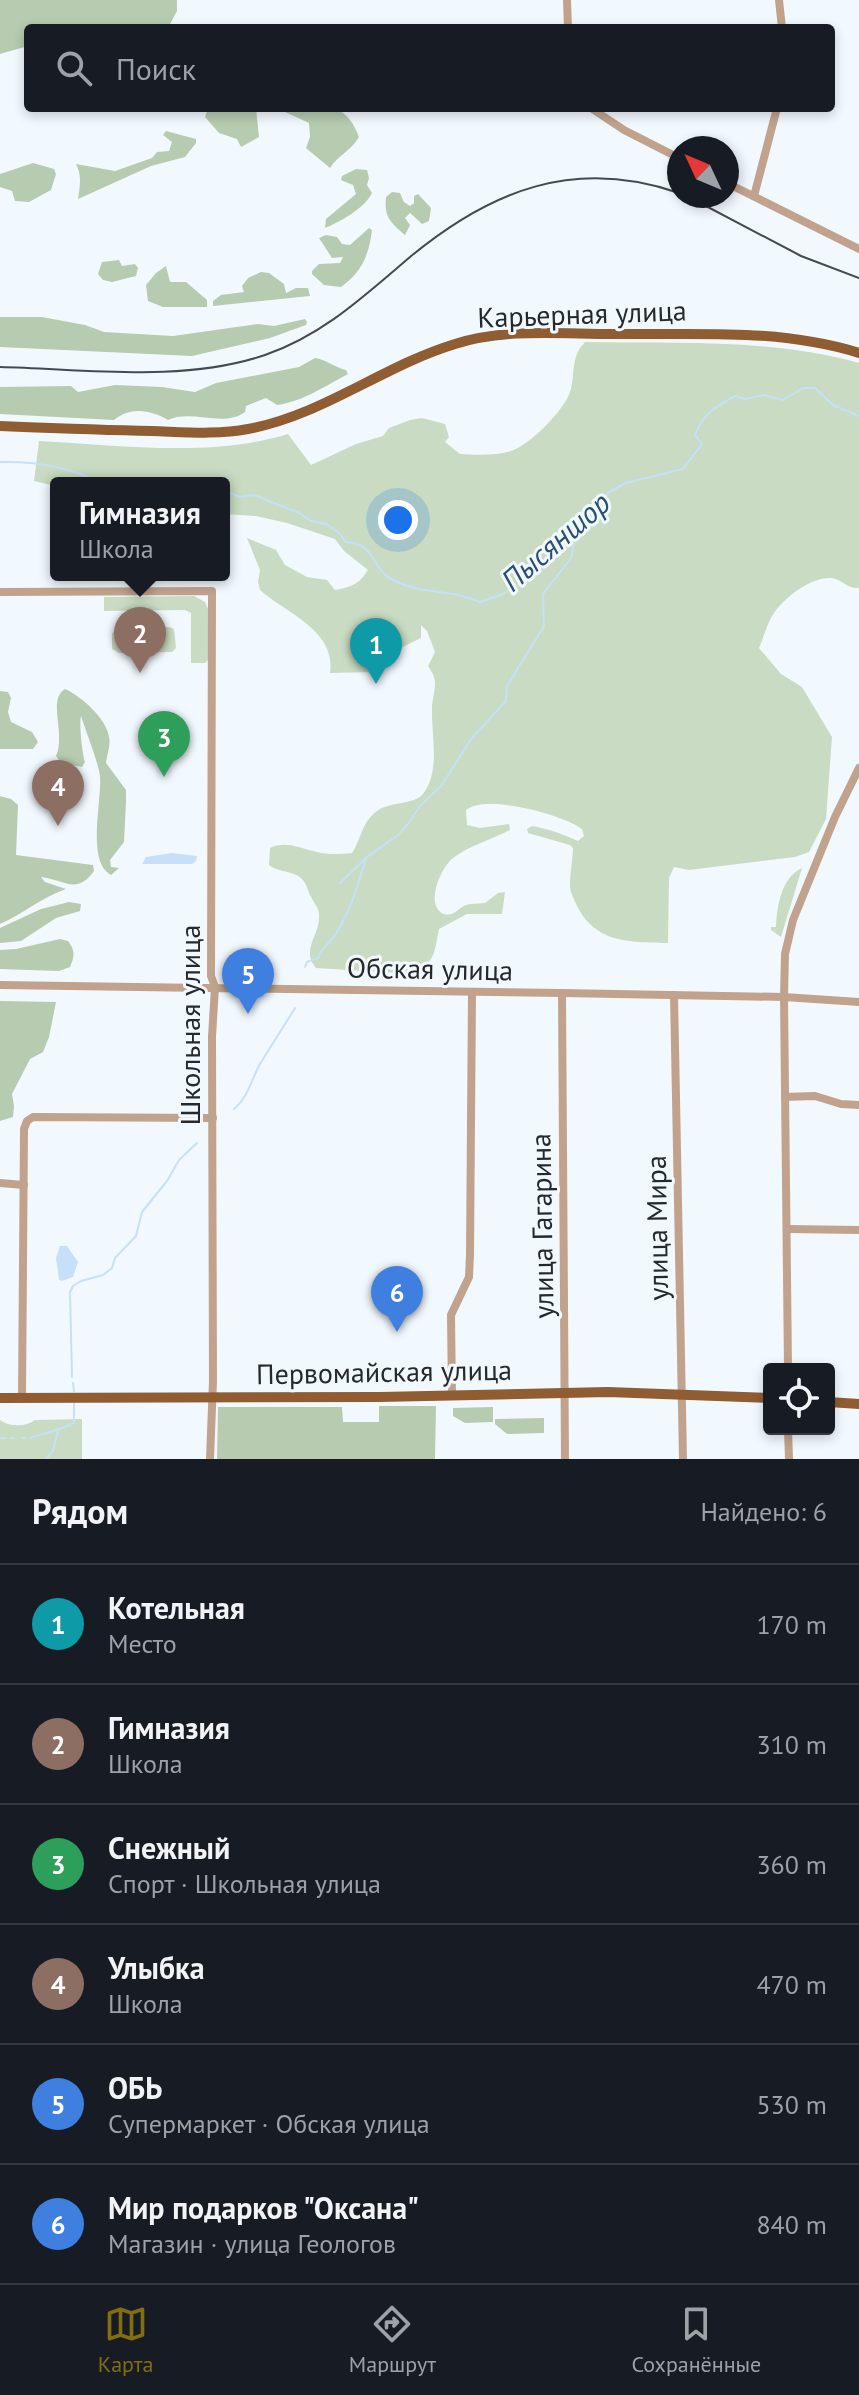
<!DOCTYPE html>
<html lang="ru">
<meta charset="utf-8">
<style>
:root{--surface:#171b24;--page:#242831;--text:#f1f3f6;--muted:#9ea1a6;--line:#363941;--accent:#826e0c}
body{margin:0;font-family:"PT Sans",sans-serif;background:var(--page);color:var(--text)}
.controls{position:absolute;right:24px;bottom:24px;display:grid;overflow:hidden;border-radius:8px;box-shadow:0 4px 12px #0003}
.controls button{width:72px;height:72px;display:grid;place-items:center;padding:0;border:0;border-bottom:2px solid var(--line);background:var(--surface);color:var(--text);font:40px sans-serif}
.compass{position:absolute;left:667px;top:136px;width:72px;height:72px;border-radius:50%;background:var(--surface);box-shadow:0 4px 12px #0003;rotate:314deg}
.you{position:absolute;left:398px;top:520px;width:28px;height:28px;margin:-20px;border:6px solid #fff;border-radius:50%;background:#1a73e8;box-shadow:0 0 0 12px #1a73e833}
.badge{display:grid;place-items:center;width:52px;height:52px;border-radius:50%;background:var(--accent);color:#fff;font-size:26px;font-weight:700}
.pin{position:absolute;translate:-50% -66px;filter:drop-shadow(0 2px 4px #0008)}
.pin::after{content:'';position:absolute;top:42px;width:28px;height:24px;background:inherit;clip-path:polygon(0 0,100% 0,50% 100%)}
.popup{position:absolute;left:50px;top:477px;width:180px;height:104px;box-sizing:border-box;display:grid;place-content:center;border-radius:8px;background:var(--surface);filter:drop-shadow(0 2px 6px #0005);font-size:26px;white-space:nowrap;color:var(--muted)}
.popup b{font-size:30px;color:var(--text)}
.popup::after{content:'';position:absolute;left:50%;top:100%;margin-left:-16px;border:16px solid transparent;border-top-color:var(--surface)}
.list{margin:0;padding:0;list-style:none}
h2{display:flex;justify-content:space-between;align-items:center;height:104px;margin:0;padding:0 32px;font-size:34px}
h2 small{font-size:26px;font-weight:400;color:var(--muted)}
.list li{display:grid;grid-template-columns:52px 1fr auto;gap:24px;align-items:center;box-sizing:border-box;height:120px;padding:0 32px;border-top:2px solid var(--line)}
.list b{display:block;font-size:30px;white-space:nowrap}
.list p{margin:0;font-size:26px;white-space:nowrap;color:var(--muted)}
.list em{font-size:26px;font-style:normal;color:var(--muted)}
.icon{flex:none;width:44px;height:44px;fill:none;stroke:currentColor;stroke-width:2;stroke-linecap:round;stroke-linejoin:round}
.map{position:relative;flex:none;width:859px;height:1459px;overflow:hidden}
.search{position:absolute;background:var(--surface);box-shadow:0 4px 12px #0003;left:24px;right:24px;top:24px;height:88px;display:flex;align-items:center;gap:20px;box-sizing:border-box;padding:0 28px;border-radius:8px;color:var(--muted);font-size:30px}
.sheet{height:824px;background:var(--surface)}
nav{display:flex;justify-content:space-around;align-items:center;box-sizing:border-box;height:112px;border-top:2px solid var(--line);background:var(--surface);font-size:22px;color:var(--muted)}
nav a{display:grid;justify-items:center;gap:4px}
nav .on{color:var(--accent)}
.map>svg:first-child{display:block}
.green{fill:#c9dbc2}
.forest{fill:#b6cbaf}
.water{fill:#c6e0f9}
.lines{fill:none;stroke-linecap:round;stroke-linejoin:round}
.stream{stroke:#c6e0f9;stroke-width:2}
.minor{stroke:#c1a38d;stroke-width:8}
.major{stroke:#905c32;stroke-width:10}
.rail{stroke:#464a4c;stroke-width:2}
.labels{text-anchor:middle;stroke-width:6;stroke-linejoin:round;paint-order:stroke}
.street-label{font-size:28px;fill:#26292b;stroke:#f2f9fe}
.water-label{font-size:30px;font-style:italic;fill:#275073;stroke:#f2f9fe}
</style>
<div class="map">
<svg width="859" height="1459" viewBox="0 0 859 1459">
<rect width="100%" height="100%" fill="#f2f9fe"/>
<g class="green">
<path d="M 585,342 C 677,344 770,338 859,363 L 859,588 C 847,589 842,579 831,578 C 811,577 785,597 774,613 C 767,623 764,637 759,648 L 781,674 L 802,687 L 832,737 L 826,819 L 809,852 L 795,857 L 689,870 L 674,867 L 669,878 L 668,943 C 620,942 589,942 571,892 C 568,884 573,859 573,848 L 570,845 L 528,833 L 527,829 L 532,826 C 549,829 563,834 578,841 L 584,836 L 582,829 C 562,814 486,794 466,810 L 467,825 L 480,828 L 509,824 L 510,830 C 492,839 469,846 453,858 C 441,867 424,906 444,914 C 454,917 458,908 466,905 C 472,903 478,904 485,903 L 498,893 L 505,892 L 502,914 L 467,914 L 439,929 C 434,953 436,962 412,974 L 316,968 C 300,949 321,935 319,914 C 319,908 314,903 311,897 C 308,892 307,885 303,880 C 294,870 279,873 269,865 L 270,848 C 285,840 302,849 317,852 C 329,855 340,854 352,853 C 362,838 361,823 377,811 C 391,801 414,805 423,794 C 441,770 431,736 432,708 C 432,699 437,686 434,677 C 433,673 430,670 428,666 L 435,652 L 427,631 L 421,625 L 421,638 L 376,660 L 373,672 L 330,673 C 336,630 287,614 260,590 L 258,582 L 260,570 L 247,538 L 276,550 L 285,565 L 307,577 L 327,580 L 335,590 C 352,587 359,584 368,570 L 344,551 L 335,539 L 287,523 L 256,516 L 224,514 L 224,483 L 56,483 L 56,486 L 34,481 L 39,441 C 121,445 208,458 288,434 L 311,465 L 356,444 L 383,436 L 389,428 L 410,420 L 422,418 L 445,424 L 449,437 L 445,442 L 460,454 C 476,455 496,456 511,451 C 530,445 566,409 571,389 C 575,372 571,356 585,342 Z"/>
<polygon points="194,596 205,602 208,609 208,660 205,663 191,663 191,613 185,610 104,611 104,597"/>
<polygon points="169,627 174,629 176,648 172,652 119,653 112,649 112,634 116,628"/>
<path d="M 802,868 L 781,937 L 771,930 L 771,927 L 776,927 C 777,906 781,878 802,868 Z"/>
<path d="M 82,1419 L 82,1459 L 0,1459 L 0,1420 C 9,1427 26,1427 35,1420 Z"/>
</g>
<g class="forest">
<polygon points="0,0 177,0 177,11 168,28 28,28 28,46 0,54"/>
<polygon points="208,108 256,108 259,137 241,147 237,139 219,133 205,117"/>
<path d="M 283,108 C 320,108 344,97 359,137 C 351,151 338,155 330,168 L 306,148 L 310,137 L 309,123 L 285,112 Z"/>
<path d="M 166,131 L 196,139 L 196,143 L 185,157 L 151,166 L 78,199 C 80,186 82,175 76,164 L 115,171 L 152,158 L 157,152 L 169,151 L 172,142 L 163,135 Z"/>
<polygon points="33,163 54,169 56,174 51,190 29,202 15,201 12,191 0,187 0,174"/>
<path d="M 356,169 L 367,170 L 369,178 L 367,185 L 372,193 C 365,208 340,222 325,228 L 326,219 L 356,194 L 353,185 L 341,180 L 342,176 Z"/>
<path d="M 392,192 L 400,193 L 404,202 L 410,206 L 414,203 L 414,196 L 418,194 L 431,208 L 429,221 L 422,224 L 410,213 L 405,218 L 410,225 L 405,235 C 390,222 384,217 386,197 Z"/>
<path d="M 369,228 L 372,230 C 369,255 362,272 341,287 L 324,285 L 312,274 L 312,271 L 319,264 L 340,263 L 343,257 L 332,258 L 319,238 L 326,235 L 337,237 L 342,244 L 350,245 Z"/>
<polygon points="119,260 122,266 135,264 138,268 136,276 112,282 103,280 98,274 102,262"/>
<polygon points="166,266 170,282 186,282 207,300 207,307 163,307 148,301 146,285 156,273"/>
<polygon points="261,272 269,273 284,284 286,293 296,288 308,288 310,296 213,306 213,301 221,295 244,292 242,286 248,278"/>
<polygon points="0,317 42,317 85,325 104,332 173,336 258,324 274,326 305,319 307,322 306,325 270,338 192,356 0,347"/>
<path d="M 315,358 C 325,359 334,367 346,370 L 348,374 C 325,386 302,402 277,405 L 266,398 L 246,406 L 245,412 C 224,428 191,409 168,420 C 151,410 131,406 114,420 L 0,414 L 0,387 L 71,386 L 78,392 L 115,385 L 162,387 L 195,392 L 216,383 L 299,367 Z"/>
<path d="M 65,689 C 81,696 107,719 109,737 C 111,744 107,755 106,763 L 126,790 L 126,801 L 124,842 L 110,860 L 111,867 L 119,868 L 111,875 C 86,862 102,801 100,777 C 99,764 86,732 81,716 C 79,724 82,753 85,762 L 82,767 L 61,763 L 56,756 C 66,733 47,700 65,689 Z"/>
<polygon points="0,691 8,692 11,698 8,712 11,722 32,732 38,742 33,749 0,749"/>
<path d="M 0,796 L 11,799 L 18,805 L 16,855 L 93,865 L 94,871 C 77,895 65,880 41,877 L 45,882 L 66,889 C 42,897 23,914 0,924 Z"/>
<polygon points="69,902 81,904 80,911 56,918 21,941 0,943 0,928 41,909"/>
<path d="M 60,939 L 68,941 C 75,950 75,956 70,967 L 59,971 L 0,969 L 0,950 L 16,949 Z"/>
<polygon points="0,1001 56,1002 49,1037 43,1052 30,1059 12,1094 14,1106 13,1117 0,1121"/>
<polygon points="379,1406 436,1406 435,1459 217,1459 218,1407 342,1407 343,1422 379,1422"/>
<polygon points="493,1407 493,1422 465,1423 453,1416 453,1408"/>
<polygon points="544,1418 544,1433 507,1434 495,1424 495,1419"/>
</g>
<g class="water">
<polygon points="172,853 197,856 196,861 192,864 142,864 146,857"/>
<polygon points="60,1246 67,1246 78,1262 73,1277 62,1281 59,1280 56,1258"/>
</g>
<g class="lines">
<g class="stream">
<path d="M 0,462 C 35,461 70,467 101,483"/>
<path d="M 224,491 L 240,497 L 254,495 L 299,513 L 311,521 L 326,524 L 338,532 L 346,542 C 378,544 370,569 393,580 C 422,595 451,589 480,602 L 503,594 L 519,583 L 537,554 L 552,546 L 571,522 L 587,517 L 609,492 L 626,483 L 683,469 L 702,444 L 695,435 C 703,414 715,407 735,396 L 745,399 L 764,395 L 783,400 L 803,388 L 815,388 L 833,405 L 859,416"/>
<polyline points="340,883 367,857 398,835 408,824 420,806 442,785 471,739 506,701 507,686 544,626 543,594 571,558 579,520"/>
<path d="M 305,967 L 307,962 L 318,958 C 321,947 332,942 337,932 C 352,908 358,884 366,858"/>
<path d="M 234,1109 C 249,1096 251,1080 260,1064 C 272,1045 283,1027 295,1008"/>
<polyline points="72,1377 70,1292 73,1286 81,1281 103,1275 112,1268 115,1258 136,1236 142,1212 167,1181 179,1160 197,1143"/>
<polyline points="73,1383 74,1391"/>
<polyline points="0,1438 6,1438"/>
<polyline points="11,1438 14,1438"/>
<polyline points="22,1438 25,1438"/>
<path d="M 30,1438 C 46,1433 60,1430 74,1423 L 74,1403"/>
<polyline points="46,1459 53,1451 58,1431"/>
</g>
<g class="minor">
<polyline points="567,0 568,28"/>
<polyline points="779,0 782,28"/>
<polyline points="591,108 624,130 679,158"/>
<polyline points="727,183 859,249"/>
<polyline points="754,196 777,108"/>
<polyline points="0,592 212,591 211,976 215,987 212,1037 213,1381 210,1459"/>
<polyline points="0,985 562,993 784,997 859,1002"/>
<polyline points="562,993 565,1459"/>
<polyline points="674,995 683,1459"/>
<polyline points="785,1097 815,1096 841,1104 859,1105"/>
<polyline points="0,1183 24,1185"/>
<polyline points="787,1229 859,1230"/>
<polyline points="788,1369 784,997 785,954 793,920 835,817 859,768"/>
<polyline points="452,1396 451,1315 469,1277 470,1254 472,992"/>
<polyline points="22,1397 24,1129 27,1121 33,1117 213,1118"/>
<polyline points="788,1429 789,1459"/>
</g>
<g class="major">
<path d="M 0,426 C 51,428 101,430 152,431 C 184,432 217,435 248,429 C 323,415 383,366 455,344 C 505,328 561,334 612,334 C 695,335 779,328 859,353"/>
<polyline points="0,1398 380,1397 608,1392 769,1398"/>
<polyline points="829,1402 859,1404"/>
</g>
<g class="rail">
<polyline points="687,196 801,256 859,278"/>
<path d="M 0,367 C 87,369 182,383 265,355 C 323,335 364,296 410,257 C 491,190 575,157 679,193"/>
</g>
</g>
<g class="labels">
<g class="street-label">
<text transform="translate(582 314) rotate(-2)" y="10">Карьерная улица</text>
<text transform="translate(430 969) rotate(1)" y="10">Обская улица</text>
<text transform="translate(190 1025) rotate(-90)" y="10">Школьная улица</text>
<text transform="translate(542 1226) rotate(-91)" y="10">улица Гагарина</text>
<text transform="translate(657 1228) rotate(-91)" y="10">улица Мира</text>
<text transform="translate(384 1372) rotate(-1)" y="10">Первомайская улица</text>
</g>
<g class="water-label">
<text transform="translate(556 542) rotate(-41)" y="10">Пысяншор</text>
</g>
</g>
</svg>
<div class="controls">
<button><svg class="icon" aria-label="locate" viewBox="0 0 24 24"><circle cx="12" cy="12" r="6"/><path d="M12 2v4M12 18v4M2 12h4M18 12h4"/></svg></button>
</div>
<svg class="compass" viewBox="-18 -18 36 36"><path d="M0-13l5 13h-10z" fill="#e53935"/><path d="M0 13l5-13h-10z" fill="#9ea1a6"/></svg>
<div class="you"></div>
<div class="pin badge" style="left:376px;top:684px;background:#0f9aa8">1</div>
<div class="pin badge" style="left:140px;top:673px;background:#8d6e63">2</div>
<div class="popup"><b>Гимназия</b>Школа</div>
<div class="pin badge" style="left:164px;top:777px;background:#2e9e5b">3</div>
<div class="pin badge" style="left:58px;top:826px;background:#8d6e63">4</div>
<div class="pin badge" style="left:248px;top:1014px;background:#3f7fe0">5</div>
<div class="pin badge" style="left:397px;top:1332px;background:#3f7fe0">6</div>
<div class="search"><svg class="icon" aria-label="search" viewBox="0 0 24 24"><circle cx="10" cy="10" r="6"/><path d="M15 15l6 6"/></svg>Поиск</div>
</div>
<section class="sheet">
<h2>Рядом<small>Найдено: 6</small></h2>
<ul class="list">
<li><span class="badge" style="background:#0f9aa8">1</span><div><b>Котельная</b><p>Место</p></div><em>170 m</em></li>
<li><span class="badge" style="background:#8d6e63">2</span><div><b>Гимназия</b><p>Школа</p></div><em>310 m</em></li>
<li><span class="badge" style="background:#2e9e5b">3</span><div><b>Снежный</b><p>Спорт · Школьная улица</p></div><em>360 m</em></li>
<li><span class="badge" style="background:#8d6e63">4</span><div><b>Улыбка</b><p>Школа</p></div><em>470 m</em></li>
<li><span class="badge" style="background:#3f7fe0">5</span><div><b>ОБЬ</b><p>Супермаркет · Обская улица</p></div><em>530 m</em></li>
<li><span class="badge" style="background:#3f7fe0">6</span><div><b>Мир подарков &quot;Оксана&quot;</b><p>Магазин · улица Геологов</p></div><em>840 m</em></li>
</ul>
</section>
<nav>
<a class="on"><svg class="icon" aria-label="map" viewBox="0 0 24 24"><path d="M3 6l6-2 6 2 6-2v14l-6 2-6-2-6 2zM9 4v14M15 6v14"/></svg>Карта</a>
<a><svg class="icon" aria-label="directions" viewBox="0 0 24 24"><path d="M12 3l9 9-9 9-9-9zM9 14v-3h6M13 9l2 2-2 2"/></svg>Маршрут</a>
<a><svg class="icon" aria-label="saved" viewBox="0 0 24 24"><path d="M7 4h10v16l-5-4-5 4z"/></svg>Сохранённые</a>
</nav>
